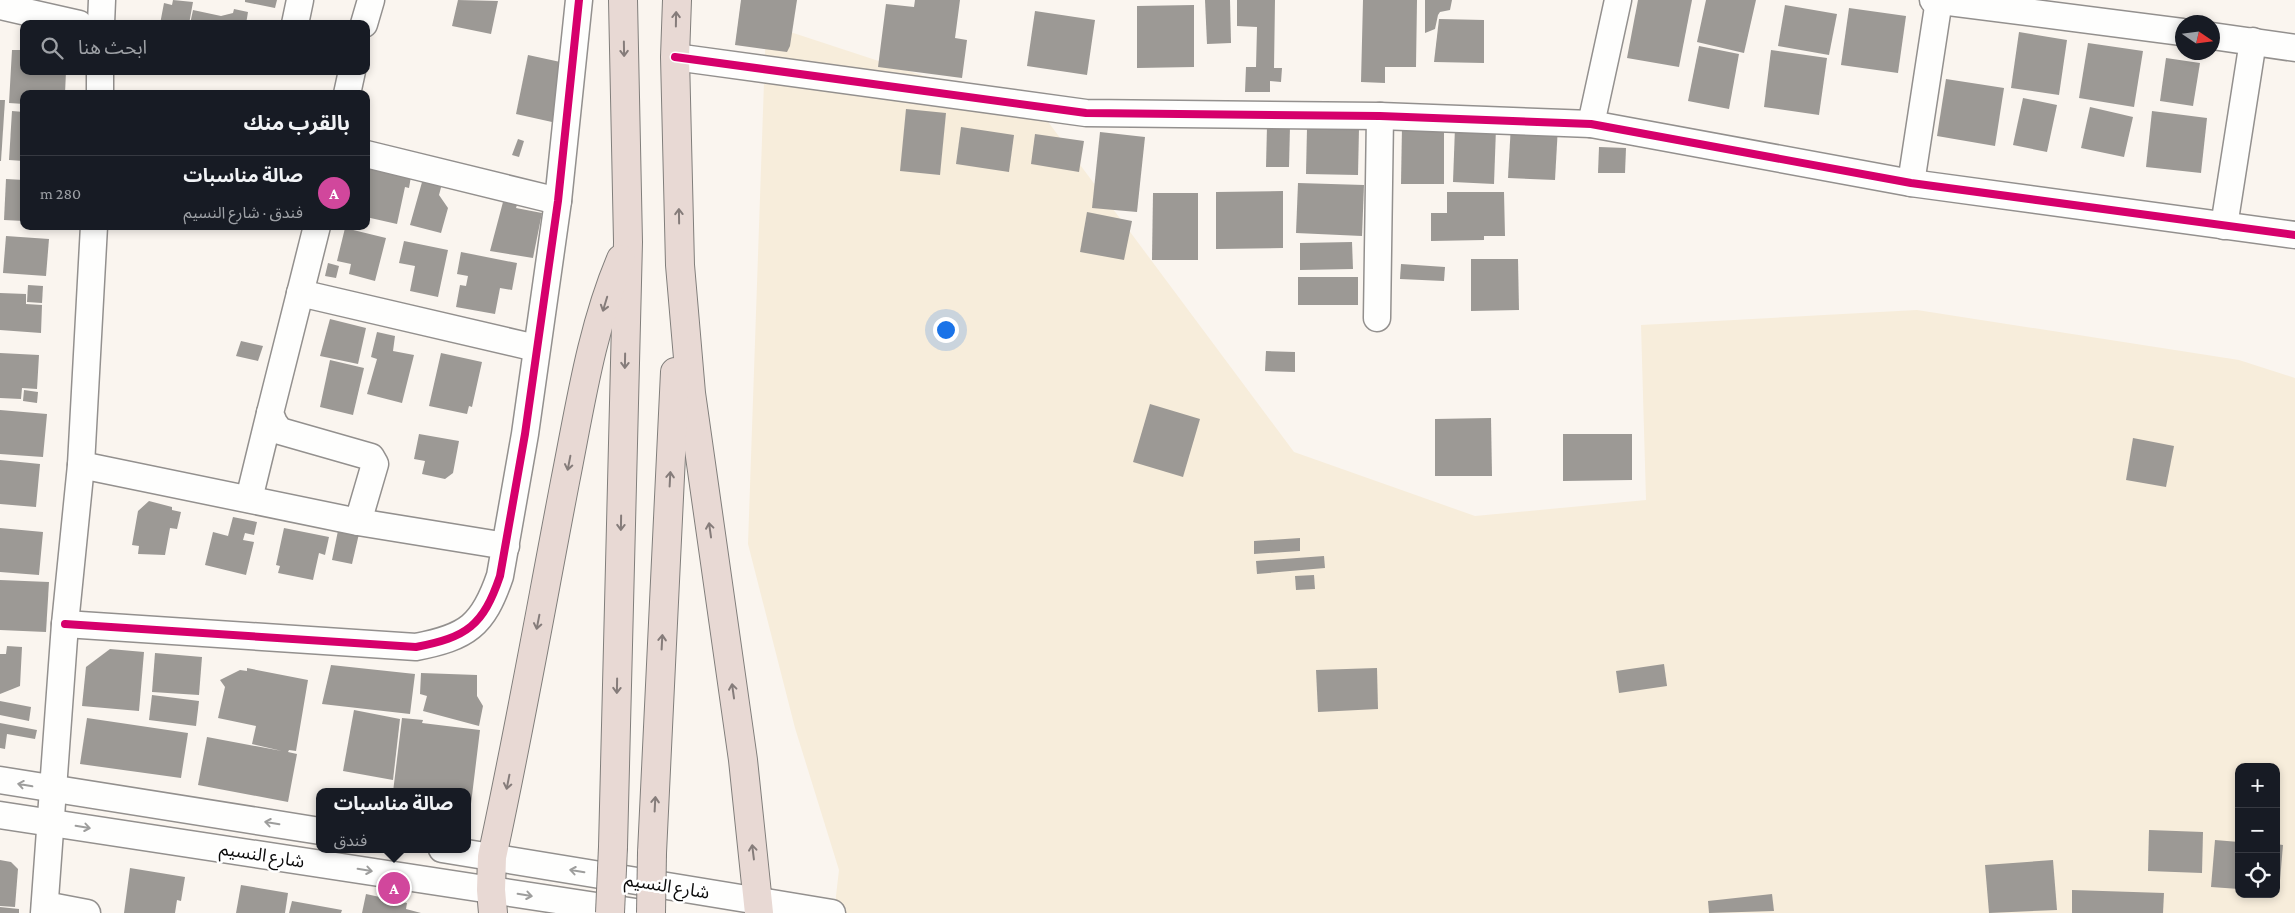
<!DOCTYPE html>
<html lang="ar">
<meta charset="utf-8">
<style>
:root{--surface:#171b24;--page:#242831;--text:#f1f3f6;--muted:#9ea1a6;--line:#363941;--accent:#0f766e}
body{margin:0;font-family:"Crimson Pro","Noto Sans Arabic",serif;background:var(--page);color:var(--text);direction:rtl}
.controls{position:absolute;right:15px;bottom:15px;display:grid;overflow:hidden;border-radius:10px;box-shadow:0 2px 8px #0003}
.controls button{width:45px;height:45px;display:grid;place-items:center;padding:0;border:0;border-bottom:1px solid var(--line);background:var(--surface);color:var(--text);font:25px sans-serif}
.compass{position:absolute;left:2175px;top:15px;width:45px;height:45px;border-radius:50%;background:var(--surface);box-shadow:0 2px 8px #0003;rotate:103deg}
.you{position:absolute;left:945px;top:329px;width:18px;height:18px;margin:-12px;border:4px solid #fff;border-radius:50%;background:#1a73e8;box-shadow:0 0 0 8px #1a73e833}
.badge{display:grid;place-items:center;width:32px;height:32px;border-radius:50%;background:var(--accent);color:#fff;font-size:16px;font-weight:700}
.pin{position:absolute;translate:-50% -50%;border:2px solid #fff;box-shadow:0 1px 5px #0006}
.popup{position:absolute;left:316px;top:788px;width:155px;height:65px;box-sizing:border-box;display:grid;place-content:center;border-radius:10px;background:var(--surface);filter:drop-shadow(0 1px 4px #0005);font-size:16px;white-space:nowrap;color:var(--muted)}
.popup b{font-size:19px;color:var(--text)}
.popup::after{content:'';position:absolute;left:50%;top:100%;margin-left:-10px;border:10px solid transparent;border-top-color:var(--surface)}
.list{margin:0;padding:0;list-style:none}
h2{display:flex;justify-content:space-between;align-items:center;height:65px;margin:0;padding:0 20px;font-size:21px}
h2 small{font-size:16px;font-weight:400;color:var(--muted)}
.list li{display:grid;grid-template-columns:32px 1fr auto;gap:15px;align-items:center;box-sizing:border-box;height:75px;padding:0 20px;border-top:1px solid var(--line)}
.list b{display:block;font-size:19px;white-space:nowrap}
.list p{margin:0;font-size:16px;white-space:nowrap;color:var(--muted)}
.list em{font-size:16px;font-style:normal;color:var(--muted)}
.icon{flex:none;width:28px;height:28px;fill:none;stroke:currentColor;stroke-width:2;stroke-linecap:round;stroke-linejoin:round}
.map{position:relative;flex:none;width:2295px;height:913px;overflow:hidden;direction:ltr}
.search{position:absolute;background:var(--surface);box-shadow:0 2px 8px #0003;left:20px;top:20px;width:350px;height:55px;display:flex;align-items:center;gap:12px;box-sizing:border-box;padding:0 18px;border-radius:10px;color:var(--muted);font-size:19px}
.panel{position:absolute;background:var(--surface);box-shadow:0 2px 8px #0003;left:20px;top:90px;width:350px;height:140px;border-radius:10px;direction:rtl}
.map>svg:first-child{display:block}
.farmland{fill:#f7eddb;fill-rule:evenodd}
.building{fill:#9c9995}
.lines{fill:none;stroke-linecap:round;stroke-linejoin:round}
.minor-casing{stroke:#93908e;stroke-width:29}
.highway-casing{stroke:#807e7b;stroke-width:30}
.minor{stroke:#fefefd;stroke-width:26}
.highway{stroke:#e8d9d4;stroke-width:28}
.highway-bridge-casing{stroke:#807e7b;stroke-width:30;stroke-linecap:butt}
.highway-bridge{stroke:#e8d9d4;stroke-width:28}
.cycleway-casing{stroke:#fff;stroke-width:11}
.cycleway{stroke:#d6006c;stroke-width:8}
.oneway{stroke:#857c7a}
.oneway2{stroke:#9d9d9c}
.labels{text-anchor:middle;stroke-width:5;stroke-linejoin:round;paint-order:stroke}
.street-label{font-size:18px;fill:#0b0b0b;stroke:#fff}
</style>
<div class="map">
<svg width="2295" height="913" viewBox="0 0 2295 913">
<rect width="100%" height="100%" fill="#faf5ef"/>
<path class="farmland" d="M 766,24 L 1043,115 L 1294,452 L 1475,516 L 1646,500 L 1641,325 L 1917,310 L 2239,360 L 2295,378 L 2295,913 L 834,913 L 839,870 L 795,728 L 748,544 ZM 2239,767 L 2276,767 L 2276,894 L 2239,894 Z"/>
<g class="building">
<polygon points="173,0 193,2 189,24 160,24 164,3 172,5"/>
<polygon points="245,0 277,0 275,8 245,2"/>
<polygon points="458,0 498,1 491,34 452,26"/>
<polygon points="741,0 797,0 790,46 787,52 735,45"/>
<polygon points="915,0 960,0 955,38 967,40 962,78 878,67 886,4 914,7"/>
<polygon points="1205,0 1230,0 1231,43 1207,44"/>
<polygon points="1237,0 1275,0 1274,68 1282,68 1281,82 1270,81 1270,92 1245,92 1246,67 1256,67 1257,27 1237,26"/>
<polygon points="1363,0 1417,0 1416,67 1385,67 1385,83 1361,82"/>
<polygon points="1425,0 1452,0 1450,10 1440,12 1438,15 1435,29 1425,33"/>
<polygon points="1638,0 1692,0 1679,67 1627,58"/>
<polygon points="1706,0 1756,0 1744,53 1697,42"/>
<polygon points="1194,5 1194,67 1137,68 1137,6"/>
<polygon points="1785,5 1837,14 1829,55 1778,46"/>
<polygon points="1849,8 1906,16 1898,73 1841,65"/>
<polygon points="234,9 248,12 246,24 190,24 193,10 221,16 233,13"/>
<polygon points="1035,11 1095,20 1087,75 1027,66"/>
<polygon points="1439,19 1484,20 1484,63 1434,62"/>
<polygon points="2019,32 2067,40 2059,95 2011,88"/>
<polygon points="2088,43 2143,51 2134,107 2079,98"/>
<polygon points="1699,46 1739,54 1729,109 1688,101"/>
<polygon points="12,50 24,50 24,71 66,71 65,94 24,94 24,104 9,103"/>
<polygon points="1771,50 1827,58 1819,115 1764,107"/>
<polygon points="528,55 565,63 552,122 516,114"/>
<polygon points="2166,58 2200,63 2193,106 2160,101"/>
<polygon points="1946,79 2004,88 1995,146 1937,136"/>
<polygon points="2023,98 2057,105 2047,152 2013,145"/>
<polygon points="0,100 5,100 1,161 0,161"/>
<polygon points="2090,107 2133,117 2124,157 2081,148"/>
<polygon points="906,109 946,113 940,175 900,171"/>
<polygon points="12,111 24,112 24,161 9,160"/>
<polygon points="2152,111 2207,118 2201,173 2146,167"/>
<polygon points="1511,124 1558,126 1555,180 1508,178"/>
<polygon points="1267,126 1290,126 1289,167 1266,167"/>
<polygon points="1402,126 1444,126 1444,184 1401,184"/>
<polygon points="961,127 1014,135 1009,172 956,164"/>
<polygon points="1455,127 1496,128 1494,184 1453,182"/>
<polygon points="1307,128 1359,128 1358,175 1306,174"/>
<polygon points="1100,132 1145,137 1137,212 1092,208"/>
<polygon points="1035,134 1084,141 1079,172 1031,164"/>
<polygon points="518,139 524,141 519,157 512,155"/>
<polygon points="1599,147 1626,148 1625,173 1598,173"/>
<polygon points="366,168 404,176 412,171 409,188 405,187 397,224 366,217"/>
<polygon points="424,175 443,180 439,195 448,208 441,233 410,225"/>
<polygon points="6,179 24,180 24,221 4,220"/>
<polygon points="1298,183 1364,185 1362,236 1296,233"/>
<polygon points="1283,191 1283,248 1216,249 1216,192"/>
<polygon points="1447,192 1504,192 1505,236 1484,236 1484,240 1431,241 1431,213 1447,213"/>
<polygon points="1153,193 1198,193 1198,260 1152,260"/>
<polygon points="503,202 517,205 516,208 542,213 533,258 490,251"/>
<polygon points="1087,212 1132,221 1124,260 1080,252"/>
<polygon points="345,228 386,238 375,281 349,274 351,264 337,261"/>
<polygon points="6,236 49,239 46,276 3,273"/>
<polygon points="404,241 448,250 438,297 410,291 415,266 399,263"/>
<polygon points="1352,242 1353,269 1300,270 1300,243"/>
<polygon points="461,252 517,263 512,290 500,288 495,314 456,307 460,285 466,286 468,276 457,274"/>
<polygon points="1471,259 1518,259 1519,310 1471,311"/>
<polygon points="328,263 339,266 336,278 325,276"/>
<polygon points="1401,264 1445,267 1444,281 1400,279"/>
<rect x="1298" y="277" width="60" height="28"/>
<polygon points="28,285 43,286 42,303 27,302"/>
<polygon points="0,293 26,294 26,304 42,305 41,333 0,330"/>
<polygon points="330,319 366,328 358,364 320,356"/>
<polygon points="377,332 395,336 393,351 414,355 402,403 367,394 377,359 371,357"/>
<polygon points="241,341 263,346 258,361 236,356"/>
<polygon points="1266,351 1295,352 1295,372 1265,371"/>
<polygon points="0,353 39,355 37,389 22,388 21,399 0,398"/>
<polygon points="441,353 482,362 472,407 469,406 467,414 429,406"/>
<polygon points="330,360 364,368 353,415 320,407"/>
<polygon points="24,390 38,392 37,403 23,401"/>
<polygon points="1150,404 1200,419 1183,477 1133,462"/>
<polygon points="0,410 47,414 43,457 0,454"/>
<polygon points="1491,418 1492,476 1435,476 1435,419"/>
<polygon points="419,434 459,441 453,473 445,479 422,474 425,461 414,459"/>
<polygon points="1563,434 1632,434 1632,480 1563,481"/>
<polygon points="2133,438 2174,446 2166,487 2126,480"/>
<polygon points="0,460 40,464 36,507 0,504"/>
<polygon points="149,501 172,507 172,510 181,512 177,529 170,528 165,555 138,554 139,546 132,545 138,511"/>
<polygon points="233,517 257,522 254,535 245,533 243,540 254,542 246,575 205,565 213,532 228,536"/>
<polygon points="340,521 361,525 352,564 332,560"/>
<polygon points="0,528 43,532 39,575 0,572"/>
<polygon points="284,528 329,537 325,555 319,553 313,580 278,573 280,566 276,565"/>
<polygon points="1300,538 1300,551 1254,554 1254,541"/>
<polygon points="1324,556 1325,568 1257,574 1256,561"/>
<polygon points="1314,575 1315,589 1296,590 1295,576"/>
<polygon points="0,580 49,582 46,632 0,630"/>
<polygon points="7,646 22,647 20,686 0,694 0,654 6,654"/>
<polygon points="110,649 144,652 139,711 82,706 86,667"/>
<polygon points="155,653 202,657 199,695 152,692"/>
<polygon points="1664,664 1667,686 1619,693 1616,671"/>
<polygon points="331,665 415,674 410,714 322,704"/>
<polygon points="247,668 308,680 296,751 289,750 288,752 297,754 288,802 198,785 207,737 282,751 252,744 256,726 218,718 225,687 220,680 240,670 247,671"/>
<polygon points="1377,668 1378,709 1318,712 1316,670"/>
<polygon points="421,673 477,675 477,696 483,706 479,726 423,711 427,696 420,694"/>
<polygon points="152,695 199,701 196,726 149,720"/>
<polygon points="0,701 31,707 29,721 0,715"/>
<polygon points="354,710 400,719 393,780 343,771"/>
<polygon points="87,718 188,733 181,778 80,764"/>
<polygon points="402,718 423,720 422,723 480,730 470,812 468,813 468,792 393,792"/>
<polygon points="0,723 37,730 35,739 7,734 5,749 0,748"/>
<polygon points="2149,830 2203,832 2202,873 2148,871"/>
<polygon points="2215,840 2239,842 2239,889 2211,887"/>
<polygon points="2276,844 2283,845 2279,892 2276,892"/>
<polygon points="0,860 11,862 18,869 15,907 0,906"/>
<polygon points="2053,860 2057,910 1989,913 1985,865"/>
<polygon points="130,868 185,877 181,901 177,900 175,913 124,913"/>
<polygon points="241,885 288,893 285,913 236,913"/>
<polygon points="2072,890 2164,893 2163,913 2072,913"/>
<polygon points="366,894 407,903 406,909 421,913 362,913"/>
<polygon points="1772,894 1774,911 1709,913 1708,901"/>
<polygon points="292,901 342,910 341,913 289,913"/>
<polygon points="0,907 19,909 19,913 0,913"/>
</g>
<g class="lines">
<g class="minor-casing">
<g id="minor">
<polyline points="1933,0 2182,32"/>
<polyline points="0,6 79,24"/>
<polyline points="101,24 102,0"/>
<polyline points="295,24 300,0"/>
<polyline points="364,24 371,0"/>
<polyline points="2212,36 2295,48"/>
<polyline points="675,57 1086,113 1380,116 1591,124 1911,183 2295,235"/>
<polyline points="100,94 100,71"/>
<polyline points="347,94 352,71"/>
<polyline points="1591,124 1618,0"/>
<polyline points="366,154 558,201"/>
<polyline points="1911,183 1939,0"/>
<polyline points="2224,226 2253,41"/>
<polyline points="300,293 536,348"/>
<polyline points="1377,318 1380,116"/>
<polyline points="81,465 358,522 375,464 371,457 280,431 274,423 270,413 317,226"/>
<polyline points="249,499 270,413"/>
<polyline points="358,522 506,546"/>
<path d="M 65,624 L 416,647 C 467,637 483,626 500,576 L 525,434 L 558,201 L 579,0"/>
<polyline points="0,780 320,831"/>
<polyline points="0,815 642,913"/>
<polyline points="442,849 832,913"/>
<polyline points="45,905 87,913"/>
<polyline points="44,913 65,624 81,465 94,226"/>
</g>
</g>
<g class="highway-casing">
<g id="highway">
<polyline points="677,0 675,57 680,265 691,393 743,760 759,913"/>
<polyline points="613,847 628,242 623,0"/>
<polyline points="652,853 675,372"/>
<path d="M 493,913 L 491,890 L 492,857 C 519,733 541,607 565,482 C 580,407 591,330 621,259"/>
</g>
</g>
<use href="#minor" class="minor"/>
<use href="#highway" class="highway"/>
<g class="highway-bridge-casing">
<g id="highway-bridge">
<polyline points="610,913 613,847"/>
<polyline points="651,913 652,853"/>
</g>
</g>
<use href="#highway-bridge" class="highway-bridge"/>
<g class="cycleway-casing">
<g id="cycleway">
<polyline points="675,57 1086,113 1380,116 1591,124 1911,183 2295,235"/>
<path d="M 65,624 L 416,647 C 467,637 483,626 500,576 L 525,434 L 558,201 L 579,0"/>
</g>
</g>
<use href="#cycleway" class="cycleway"/>
</g>
<defs><path id="oneway-shaft" d="M-6 0H5M1.5-3L5.5 0L1.5 3" fill="none" stroke-width="1.6" stroke-linecap="round" stroke-linejoin="round" transform="scale(1.25)"/></defs>
<g class="oneway">
<use href="#oneway-shaft" transform="translate(676 19) rotate(-89)"/>
<use href="#oneway-shaft" transform="translate(624 49) rotate(89)"/>
<use href="#oneway-shaft" transform="translate(679 216) rotate(-91)"/>
<use href="#oneway-shaft" transform="translate(605 304) rotate(107)"/>
<use href="#oneway-shaft" transform="translate(625 361) rotate(91)"/>
<use href="#oneway-shaft" transform="translate(569 463) rotate(101)"/>
<use href="#oneway-shaft" transform="translate(670 479) rotate(-87)"/>
<use href="#oneway-shaft" transform="translate(621 523) rotate(91)"/>
<use href="#oneway-shaft" transform="translate(710 530) rotate(-98)"/>
<use href="#oneway-shaft" transform="translate(538 622) rotate(101)"/>
<use href="#oneway-shaft" transform="translate(662 642) rotate(-87)"/>
<use href="#oneway-shaft" transform="translate(617 686) rotate(91)"/>
<use href="#oneway-shaft" transform="translate(733 691) rotate(-98)"/>
<use href="#oneway-shaft" transform="translate(508 782) rotate(101)"/>
<use href="#oneway-shaft" transform="translate(655 804) rotate(-87)"/>
<use href="#oneway-shaft" transform="translate(753 852) rotate(-97)"/>
</g>
<g class="oneway2">
<use href="#oneway-shaft" transform="translate(25 785) rotate(-170)"/>
<use href="#oneway-shaft" transform="translate(272 823) rotate(-171)"/>
<use href="#oneway-shaft" transform="translate(83 827) rotate(9)"/>
<use href="#oneway-shaft" transform="translate(365 870) rotate(9)"/>
<use href="#oneway-shaft" transform="translate(577 871) rotate(-171)"/>
<use href="#oneway-shaft" transform="translate(525 895) rotate(9)"/>
</g>
<g class="labels">
<g class="street-label">
<text transform="translate(262 855) rotate(9)" y="6">شارع النسيم</text>
<text transform="translate(667 886) rotate(9)" y="6">شارع النسيم</text>
</g>
</g>
</svg>
<div class="controls">
<button>+</button>
<button>−</button>
<button><svg class="icon" aria-label="locate" viewBox="0 0 24 24"><circle cx="12" cy="12" r="6"/><path d="M12 2v4M12 18v4M2 12h4M18 12h4"/></svg></button>
</div>
<svg class="compass" viewBox="-18 -18 36 36"><path d="M0-13l5 13h-10z" fill="#e53935"/><path d="M0 13l5-13h-10z" fill="#9ea1a6"/></svg>
<div class="you"></div>
<div class="pin badge" style="left:394px;top:888px;background:#d1479c">A</div>
<div class="popup"><b>صالة مناسبات</b>فندق</div>
<div class="search"><svg class="icon" aria-label="search" viewBox="0 0 24 24"><circle cx="10" cy="10" r="6"/><path d="M15 15l6 6"/></svg>ابحث هنا</div>
<section class="panel">
<h2>بالقرب منك<small></small></h2>
<ul class="list">
<li><span class="badge" style="background:#d1479c">A</span><div><b>صالة مناسبات</b><p>فندق · شارع النسيم</p></div><em>280 m</em></li>
</ul>
</section>
</div>
